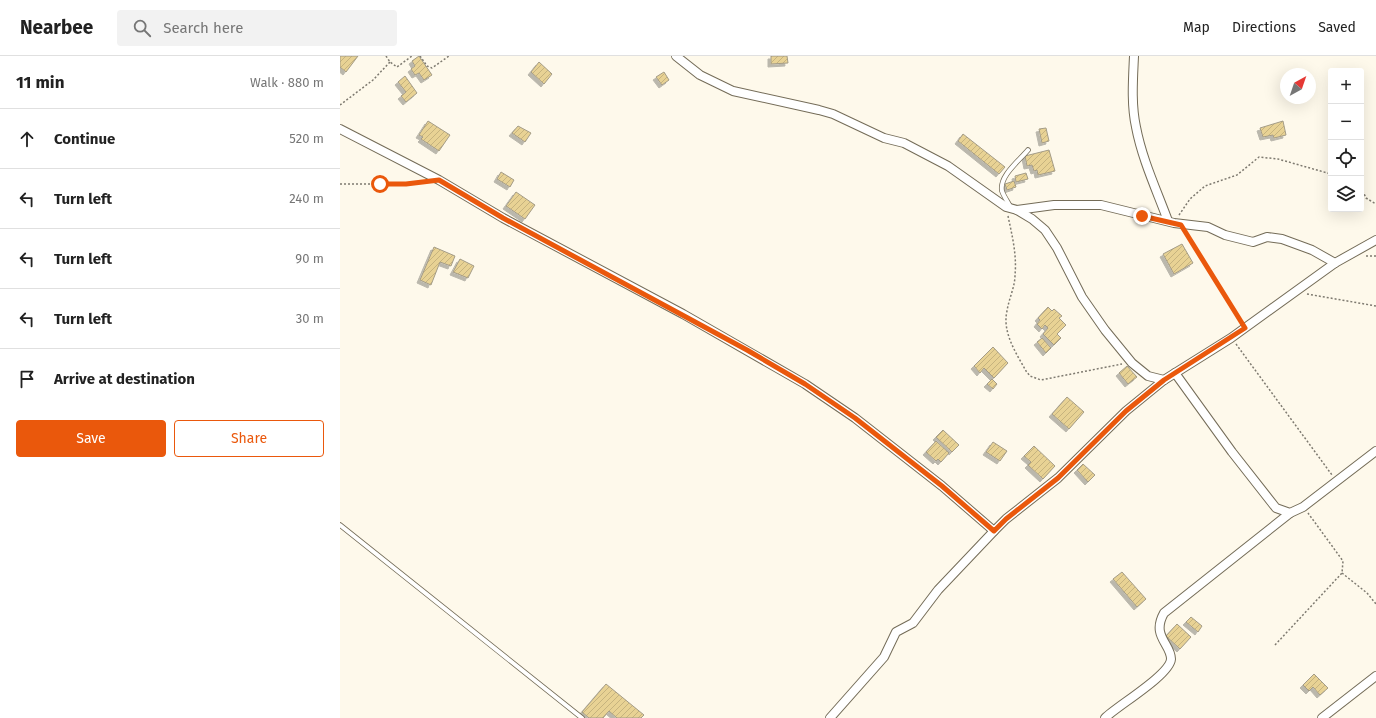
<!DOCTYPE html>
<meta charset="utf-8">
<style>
:root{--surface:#fff;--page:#f2f2f2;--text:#222;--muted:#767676;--line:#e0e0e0;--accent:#ea580c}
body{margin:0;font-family:"Fira Sans",sans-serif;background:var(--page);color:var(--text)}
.controls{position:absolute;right:12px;top:12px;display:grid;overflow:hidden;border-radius:4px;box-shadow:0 4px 16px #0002}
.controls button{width:36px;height:36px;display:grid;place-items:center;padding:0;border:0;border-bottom:1px solid var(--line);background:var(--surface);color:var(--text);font:20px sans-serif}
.compass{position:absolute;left:940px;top:12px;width:36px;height:36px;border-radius:50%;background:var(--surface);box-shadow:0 4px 16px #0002;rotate:40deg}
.stop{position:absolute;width:12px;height:12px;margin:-9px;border:3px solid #ea580c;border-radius:50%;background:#fff}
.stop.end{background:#ea580c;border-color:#fff;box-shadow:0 1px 4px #0008}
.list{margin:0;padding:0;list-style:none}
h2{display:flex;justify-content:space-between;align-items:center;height:52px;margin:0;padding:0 16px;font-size:17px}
h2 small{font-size:13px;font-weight:400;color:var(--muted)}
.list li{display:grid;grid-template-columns:26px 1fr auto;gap:12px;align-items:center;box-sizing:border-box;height:60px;padding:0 16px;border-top:1px solid var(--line)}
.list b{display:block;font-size:15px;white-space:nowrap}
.list em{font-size:13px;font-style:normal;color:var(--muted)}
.actions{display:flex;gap:8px;padding:12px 16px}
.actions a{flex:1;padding:9px 0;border:1px solid var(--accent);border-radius:4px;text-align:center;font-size:14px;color:var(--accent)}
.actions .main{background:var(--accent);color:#fff}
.icon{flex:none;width:22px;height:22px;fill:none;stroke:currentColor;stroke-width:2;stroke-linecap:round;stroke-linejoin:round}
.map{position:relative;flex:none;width:1036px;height:662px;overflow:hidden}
header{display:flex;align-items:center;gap:24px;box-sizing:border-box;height:56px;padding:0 20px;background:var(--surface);border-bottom:1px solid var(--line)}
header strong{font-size:19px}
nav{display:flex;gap:22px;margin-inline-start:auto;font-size:14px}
.search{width:280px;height:36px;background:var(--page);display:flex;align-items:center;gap:10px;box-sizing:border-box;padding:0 14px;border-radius:4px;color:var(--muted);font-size:15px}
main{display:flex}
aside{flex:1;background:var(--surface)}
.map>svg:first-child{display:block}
.building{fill:url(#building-hatch);stroke:#a49c87;filter:url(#shadow)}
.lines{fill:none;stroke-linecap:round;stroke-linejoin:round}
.service-casing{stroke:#746c58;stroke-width:5.5}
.minor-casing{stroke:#746c58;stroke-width:10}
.path{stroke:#7e7a70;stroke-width:1.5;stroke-dasharray:2 2;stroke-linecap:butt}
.service{stroke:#fff;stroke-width:4}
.minor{stroke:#fff;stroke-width:8}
.route{stroke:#ea580c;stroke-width:5}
</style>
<header>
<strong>Nearbee</strong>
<div class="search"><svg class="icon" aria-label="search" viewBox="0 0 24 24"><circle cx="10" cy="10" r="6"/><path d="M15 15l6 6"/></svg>Search here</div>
<nav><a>Map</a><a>Directions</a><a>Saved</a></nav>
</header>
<main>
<aside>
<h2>11 min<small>Walk · 880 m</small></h2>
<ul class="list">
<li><svg class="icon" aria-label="ahead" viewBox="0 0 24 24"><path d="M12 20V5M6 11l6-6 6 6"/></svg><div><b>Continue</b></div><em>520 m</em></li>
<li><svg class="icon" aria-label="left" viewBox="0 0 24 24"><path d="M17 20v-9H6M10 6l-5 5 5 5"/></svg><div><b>Turn left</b></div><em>240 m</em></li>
<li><svg class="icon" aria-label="left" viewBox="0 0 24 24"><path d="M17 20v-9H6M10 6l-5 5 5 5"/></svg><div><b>Turn left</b></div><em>90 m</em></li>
<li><svg class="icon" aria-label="left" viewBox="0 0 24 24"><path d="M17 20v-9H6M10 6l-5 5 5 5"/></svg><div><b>Turn left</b></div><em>30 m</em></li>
<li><svg class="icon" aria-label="arrive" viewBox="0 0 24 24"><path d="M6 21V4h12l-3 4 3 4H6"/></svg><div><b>Arrive at destination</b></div></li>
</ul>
<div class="actions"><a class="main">Save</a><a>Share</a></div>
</aside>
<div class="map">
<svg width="1036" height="662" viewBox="0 0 1036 662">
<defs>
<pattern id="building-hatch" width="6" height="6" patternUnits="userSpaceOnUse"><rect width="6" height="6" fill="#e8d294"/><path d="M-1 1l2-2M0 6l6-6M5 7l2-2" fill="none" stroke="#c6b37e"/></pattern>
<filter id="shadow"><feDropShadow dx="-3" dy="3" stdDeviation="0" flood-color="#0004"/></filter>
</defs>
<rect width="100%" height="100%" fill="#fef9eb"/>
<g class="building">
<polygon points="0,0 18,0 6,16 0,11"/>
<polygon points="79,0 92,19 84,24 79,17 75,19 71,13 75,10 72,5"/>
<polygon points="431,0 447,0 448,7 431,8"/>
<polygon points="199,6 212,18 204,28 191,16"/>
<polygon points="324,16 329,24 322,29 316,21"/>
<polygon points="65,20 77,37 66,46 61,40 66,36 58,26"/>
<polygon points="88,65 110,79 99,95 81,83 83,81 79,79"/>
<polygon points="943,65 946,79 934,82 933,79 923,81 920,72"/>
<polygon points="178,70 191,77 185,86 172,77"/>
<polygon points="706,72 709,85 702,87 699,73"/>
<polygon points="623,78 665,111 659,118 618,85"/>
<polygon points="709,94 715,115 698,119 697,114 694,115 692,109 687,110 685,100"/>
<polygon points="161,116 174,124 170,131 157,123"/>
<polygon points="686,117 688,123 676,126 675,120"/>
<polygon points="674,125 676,131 667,134 665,128"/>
<polygon points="176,136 195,149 185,163 166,150"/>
<polygon points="842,188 853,207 834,218 823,198"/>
<polygon points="94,191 115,200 111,210 100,206 91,229 80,224"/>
<polygon points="120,203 134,210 128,222 113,216"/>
<polygon points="708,251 712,255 714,253 722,260 719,262 726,269 717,278 721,282 714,289 703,278 708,272 705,269 702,273 697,268 700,264 698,262"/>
<polygon points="702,282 711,292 706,297 697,286"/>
<polygon points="653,291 668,307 654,322 644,312 640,317 634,310"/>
<polygon points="787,310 797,321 788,328 779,317"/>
<polygon points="652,323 657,328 653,333 647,328"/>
<polygon points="727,341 744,356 729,373 712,358"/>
<polygon points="603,374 619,389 612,396 596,381"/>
<polygon points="596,385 609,397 601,406 598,403 596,405 586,396"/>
<polygon points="653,386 667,395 660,405 646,396"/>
<polygon points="694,390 715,410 703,423 688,409 691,406 684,400"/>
<polygon points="743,408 755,419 748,426 737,414"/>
<polygon points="782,516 806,543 797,551 773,523"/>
<polygon points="851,561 862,570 858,576 846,566"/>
<polygon points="837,568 851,581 840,593 826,580"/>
<polygon points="974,618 988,632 980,639 973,631 969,635 963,629"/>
<polygon points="266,628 304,659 301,662 277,662 269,655 263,662 249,662 242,656"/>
</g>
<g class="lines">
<g class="service-casing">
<g id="service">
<path d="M 671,152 C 668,146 664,141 662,135 C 659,120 679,105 688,94"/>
<polyline points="0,469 242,662"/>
</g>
</g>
<g class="minor-casing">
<g id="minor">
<polyline points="336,0 360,19 393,35 479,54 493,58 544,82 564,87 608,110 666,151 677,154 692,163 705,174 717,192 742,241 765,274 792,307 808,320 824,324"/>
<path d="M 794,0 C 793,23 791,48 796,71 C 802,103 817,135 828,165"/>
<polyline points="0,73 99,124 163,162 343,258 465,328 515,362 602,430 654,475"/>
<polyline points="677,154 714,149 761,149 834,167 868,171 885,179 913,186 927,181 942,183 972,194 995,207"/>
<polyline points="835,317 892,396 936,452 950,457 963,451 1036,395"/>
<polyline points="490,662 544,601 556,576 573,567 598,534 654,475 666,463 718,422 786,355 824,324 891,282 995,207 1036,184"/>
<path d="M 765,662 C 777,650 830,619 831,603 C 831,588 811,580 824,557 L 950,457"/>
<polyline points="982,662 1036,620"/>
</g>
</g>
<g class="path">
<polyline points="46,0 50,6 57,11 72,0"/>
<polyline points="80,0 87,10 92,12 109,0"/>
<polyline points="0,49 33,24 50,6"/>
<polyline points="0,128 66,128 82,126"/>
<polyline points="1021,131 1026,142 1036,148"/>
<polyline points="839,159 850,143 865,130 897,119 919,101 938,103 991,118"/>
<path d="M 668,160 C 672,179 677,199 675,219 C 675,231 669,242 667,255 C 662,276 676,297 686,315 L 690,320 L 701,324 L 782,308"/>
<polyline points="846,177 901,265"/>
<polyline points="1026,200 1036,200"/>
<polyline points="967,238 1036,250"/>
<polyline points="896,288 992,419"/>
<polyline points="1002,517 1027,537 1036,548"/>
<polyline points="935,589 1002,517 1003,505 968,457"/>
</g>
<use href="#service" class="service"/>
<use href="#minor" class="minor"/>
</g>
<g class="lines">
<polyline class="route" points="40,128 66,128 99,124 163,162 407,294 465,328 515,362 602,430 654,475 666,463 718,422 786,355 824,324 905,272 841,169 802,160"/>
</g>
</svg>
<div class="controls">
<button>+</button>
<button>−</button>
<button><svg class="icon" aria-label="locate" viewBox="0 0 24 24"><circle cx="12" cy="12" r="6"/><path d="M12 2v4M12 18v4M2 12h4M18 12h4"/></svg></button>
<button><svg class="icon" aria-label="layers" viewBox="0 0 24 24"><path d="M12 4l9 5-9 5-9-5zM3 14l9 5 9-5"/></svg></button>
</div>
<svg class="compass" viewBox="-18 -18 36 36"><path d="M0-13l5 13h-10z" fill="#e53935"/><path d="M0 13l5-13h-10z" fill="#767676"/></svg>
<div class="stop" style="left:40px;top:128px"></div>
<div class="stop end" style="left:802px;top:160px"></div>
</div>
</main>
